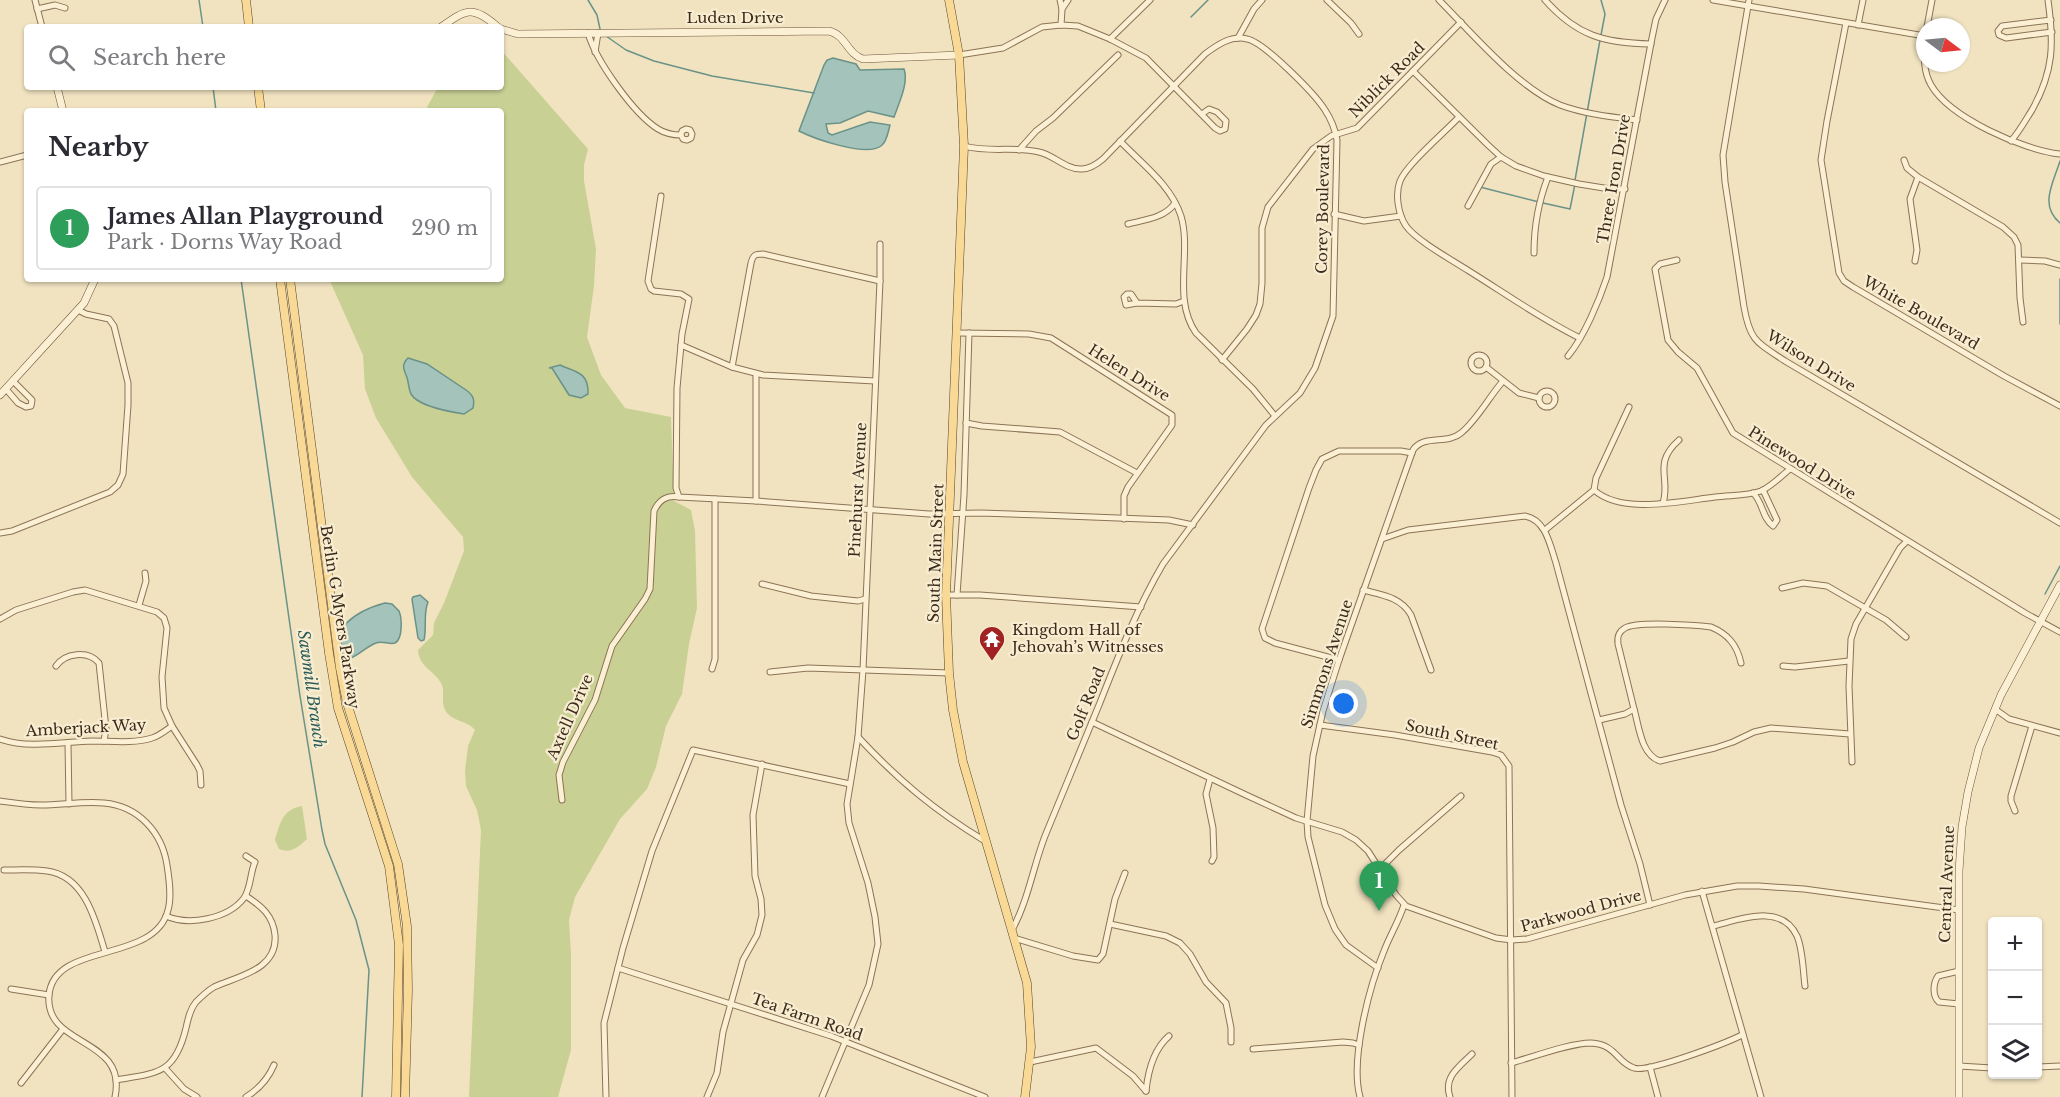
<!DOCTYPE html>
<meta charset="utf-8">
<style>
:root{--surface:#fff;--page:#f2f2f3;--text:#2b2b33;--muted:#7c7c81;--line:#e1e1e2;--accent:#0b8043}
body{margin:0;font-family:"Libre Baskerville",serif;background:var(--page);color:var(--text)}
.controls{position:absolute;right:18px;bottom:18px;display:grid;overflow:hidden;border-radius:6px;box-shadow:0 2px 4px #0004}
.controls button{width:54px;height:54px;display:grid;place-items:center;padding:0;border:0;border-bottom:2px solid var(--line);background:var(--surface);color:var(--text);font:30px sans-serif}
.compass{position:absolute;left:1916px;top:18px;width:54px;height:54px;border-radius:50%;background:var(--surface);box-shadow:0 2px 4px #0004;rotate:106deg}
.you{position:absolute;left:1344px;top:704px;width:21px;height:21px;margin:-15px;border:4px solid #fff;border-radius:50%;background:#1a73e8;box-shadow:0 0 0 9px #1a73e833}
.badge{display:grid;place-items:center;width:39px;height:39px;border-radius:50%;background:var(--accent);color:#fff;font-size:20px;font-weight:700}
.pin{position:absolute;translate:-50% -50px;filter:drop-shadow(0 2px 3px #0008)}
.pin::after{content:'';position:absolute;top:32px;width:21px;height:18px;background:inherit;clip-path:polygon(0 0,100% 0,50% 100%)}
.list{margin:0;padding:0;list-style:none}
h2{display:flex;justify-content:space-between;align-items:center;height:78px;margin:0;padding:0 24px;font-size:26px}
h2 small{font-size:20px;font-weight:400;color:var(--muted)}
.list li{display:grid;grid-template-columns:39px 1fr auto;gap:18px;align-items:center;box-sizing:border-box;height:84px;margin:0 12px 12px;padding:0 12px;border:2px solid var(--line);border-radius:6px}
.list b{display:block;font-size:22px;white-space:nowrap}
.list p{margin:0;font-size:20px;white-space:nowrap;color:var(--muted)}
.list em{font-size:20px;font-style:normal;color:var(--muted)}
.icon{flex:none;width:33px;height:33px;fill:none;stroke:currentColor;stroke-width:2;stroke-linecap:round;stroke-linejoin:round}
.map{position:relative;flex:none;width:2060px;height:1097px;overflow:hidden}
.search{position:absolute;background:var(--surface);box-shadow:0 2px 4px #0004;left:24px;top:24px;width:480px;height:66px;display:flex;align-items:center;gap:15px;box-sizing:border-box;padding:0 21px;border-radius:6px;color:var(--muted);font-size:22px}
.panel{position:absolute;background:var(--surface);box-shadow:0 2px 4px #0004;left:24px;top:108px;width:480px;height:174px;border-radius:6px}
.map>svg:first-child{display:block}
.green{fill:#c9d094}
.water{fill:#a4c3ba;stroke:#6a9288;stroke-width:1.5}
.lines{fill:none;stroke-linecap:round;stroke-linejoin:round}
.stream{stroke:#6a9288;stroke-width:1.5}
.street-casing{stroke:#8c7357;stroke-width:7}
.secondary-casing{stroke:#6e543a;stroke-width:8}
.primary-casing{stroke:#59412b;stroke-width:9}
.street{stroke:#fbf0d4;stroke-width:5}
.secondary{stroke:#fbf0d4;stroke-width:7}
.primary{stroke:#f8d995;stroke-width:8}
.labels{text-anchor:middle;stroke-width:4.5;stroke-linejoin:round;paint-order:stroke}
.street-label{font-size:15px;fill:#3b2b1c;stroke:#f8edd1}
.poi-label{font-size:15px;fill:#3b2b1c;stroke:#f8edd1;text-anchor:start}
.water-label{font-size:16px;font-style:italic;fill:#2a5c58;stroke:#f8edd1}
</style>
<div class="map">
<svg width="2060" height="1097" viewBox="0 0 2060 1097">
<rect width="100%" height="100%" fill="#f1e3c0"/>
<g class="green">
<path d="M 501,50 L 588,149 L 584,165 L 584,181 L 596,249 L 594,286 L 587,337 L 601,375 L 625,408 L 671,417 L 674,501 L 691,510 L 695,531 L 697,608 L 689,644 L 682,694 L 666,726 L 656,767 L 647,789 L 620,819 L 575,897 L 569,920 L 571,954 L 571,1050 L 558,1097 L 469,1097 L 481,830 L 477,810 L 466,786 L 465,771 L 468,746 L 475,730 C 468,721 455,722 447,713 C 440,704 445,694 442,685 C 436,671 419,668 418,650 L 433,635 L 434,623 L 444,603 L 464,551 L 463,537 L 412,477 L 376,418 L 365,389 L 363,355 L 329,279 L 501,279 L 501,111 L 425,111 L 438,87 L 501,87 Z"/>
<path d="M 302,806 L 307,839 C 298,847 291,854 279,849 L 275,840 C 280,823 283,809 302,806 Z"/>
</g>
<g class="water">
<path d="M 833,58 L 856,64 L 860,70 L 904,69 C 909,82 899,103 894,117 L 868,111 L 840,123 L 826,124 L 828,133 L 832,135 L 870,122 L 890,125 C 888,132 887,142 881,146 C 866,157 815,139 799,131 L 824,65 L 827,60 Z"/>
<path d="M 408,358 L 427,364 L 466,390 C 473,395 475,399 473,408 L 464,414 C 451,412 418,406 411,394 C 408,388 409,381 406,375 C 403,368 402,364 408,358 Z"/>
<path d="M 560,365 C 574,372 589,371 588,394 L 581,398 L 569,395 L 552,368 L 549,368 Z"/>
<path d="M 420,595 L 428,602 C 423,614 427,627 424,640 L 421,641 L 418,638 L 412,599 L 413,597 Z"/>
<path d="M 385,603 L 392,604 C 393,605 398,610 399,611 C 402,618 403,639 395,643 C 389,645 382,640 376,643 C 362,648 347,669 334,655 C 334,624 359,610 385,603 Z"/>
</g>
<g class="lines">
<g class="stream">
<polyline points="199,0 203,27"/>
<polyline points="588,0 597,15 600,29"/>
<polyline points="1191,17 1208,0"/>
<polyline points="1601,35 1605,14 1601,0"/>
<polyline points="606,36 626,50 654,61 712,76 814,93"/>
<polyline points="213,87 216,111"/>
<path d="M 2060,161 C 2053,184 2039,205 2060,223"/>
<polyline points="1575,180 1600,40"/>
<polyline points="1476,186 1539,202"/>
<polyline points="1543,203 1570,209 1575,184"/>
<polyline points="241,279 300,696 322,830 325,844 356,920 369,970 362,1097"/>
<polyline points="2060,279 2060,324"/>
<polyline points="2045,594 2060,566"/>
</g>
<g class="street-casing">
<g id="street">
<polyline points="35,0 42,27"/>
<polyline points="1060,0 1062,9 1068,0"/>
<polyline points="1327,0 1351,23 1359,34"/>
<path d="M 1439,0 C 1472,33 1518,88 1560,105 C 1584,114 1612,117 1637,120"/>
<path d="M 1545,0 C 1577,36 1604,43 1651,44"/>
<polyline points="1713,0 1925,36"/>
<path d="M 1749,0 L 1723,155 L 1725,182 L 1744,307 C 1750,342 1758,343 1785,361 L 2060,523"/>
<polyline points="37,9 55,5 65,8"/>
<polyline points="2051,20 2002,26 1998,31 1999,35 2006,38 2052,32"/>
<polyline points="1846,23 1827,121 1821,160 1839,273 1844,281 1853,287 2004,376 2060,406"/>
<polyline points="1061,25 1062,9"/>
<polyline points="1858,25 1863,0"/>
<polyline points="1927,27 1932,0"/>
<path d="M 588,33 C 596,61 634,114 658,129 C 666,134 673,135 681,135 L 683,139 L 687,140 L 691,138 L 692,134 L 690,130 L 686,129 L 682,131 L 681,135"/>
<polyline points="1238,38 1254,9 1262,0"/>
<polyline points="1110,39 1150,0"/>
<path d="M 1925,40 C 1924,56 1923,71 1931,85 C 1950,118 2023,150 2060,154"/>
<polyline points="595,52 598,33"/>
<polyline points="959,55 1003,48 1042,27 1061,25 1078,26 1110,39 1146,58 1215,128 1220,131 1225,129 1226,121 1217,112 1209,109 1202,114"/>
<polyline points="1413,71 1488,145 1501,157 1516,166 1544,176 1579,184 1610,189 1625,189"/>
<path d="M 1459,117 C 1445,132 1407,164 1400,181 C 1395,194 1398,214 1406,226 C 1417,241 1452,260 1469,271 C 1506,294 1541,319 1580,338"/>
<path d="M 1120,141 C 1142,164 1171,185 1181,216 C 1192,253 1172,299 1196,333 L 1253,389 L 1275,416"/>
<path d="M 2011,141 C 2019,132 2025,121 2032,110 C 2054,71 2054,43 2048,0"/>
<path d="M 964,146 C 989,153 1015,146 1039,152 C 1054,155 1066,170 1082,169 C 1089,169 1097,164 1103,159 L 1205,54 C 1217,45 1231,35 1247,39 C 1264,42 1315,94 1325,110 C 1331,119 1335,129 1337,140 L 1333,316 L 1315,368 L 1300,393 L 1266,425 L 1163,564 C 1137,608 1118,657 1099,705 C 1081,749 1063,792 1045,836 C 1033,867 1028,901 1012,930"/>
<polyline points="1019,150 1036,131 1053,118 1118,55"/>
<polyline points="1904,160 1907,168 1918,177 2003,227 2014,237 2018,245 2020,298 2023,322"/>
<polyline points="0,162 27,155"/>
<polyline points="661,196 648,281 651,289 654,291 681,294 689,299 682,334 677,388 676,488 679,497 756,501 929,514 981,513 1041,515 1169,520 1193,525"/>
<polyline points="1468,206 1491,164 1501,157"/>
<polyline points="1334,214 1364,221 1401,216"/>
<path d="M 1128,224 C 1144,220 1165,218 1175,203"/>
<path d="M 1534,253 C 1534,228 1539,200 1548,177"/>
<polyline points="1677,260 1660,264 1655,269 1668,340 1678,352 1697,368 1733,433 2025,613 2060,632"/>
<polyline points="2020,260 2045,261 2060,265"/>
<polyline points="1915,261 1917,250 1910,199 1918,177"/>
<polyline points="1137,303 1126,305 1124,297 1127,294 1131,294 1137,303 1176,304 1184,301"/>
<polyline points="958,333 1029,334 1051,338 1172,415 1172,425 1128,487 1124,496 1124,519"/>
<polyline points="681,345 732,367 763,375 875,381"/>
<circle cx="1479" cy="363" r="8"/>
<path d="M 1568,356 C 1584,337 1599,301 1607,277 L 1652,38 L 1656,19 L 1665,0"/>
<polyline points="1222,360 1247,329 1256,315 1260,304 1262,283 1262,228 1268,207 1313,149 1331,136 1357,128 1461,22"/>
<path d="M 732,367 L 751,263 C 753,255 755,254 763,254 L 880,281"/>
<polyline points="1486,367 1519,393 1539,398"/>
<polyline points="6,389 18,403 26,407 31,406 32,400 13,381"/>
<circle cx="1547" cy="399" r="8"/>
<polyline points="966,423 982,426 1060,432 1137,473"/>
<path d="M 1594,490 C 1622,515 1681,501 1715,497 C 1730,495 1747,496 1761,491 C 1772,486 1781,476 1790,469"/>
<path d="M 1753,493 C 1763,502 1762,518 1773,526 L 1777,520 L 1763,490"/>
<polyline points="756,501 756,374"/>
<path d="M 1663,503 C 1671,478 1652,464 1679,440"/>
<polyline points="1545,530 1594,490 1596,478 1629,407"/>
<polyline points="0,533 12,531 110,492 118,485 123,474 128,405 128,383 114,326 109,319 86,314 78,310"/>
<path d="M 1382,539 L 1408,530 L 1525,516 C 1546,520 1550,545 1556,563 L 1621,805 L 1640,864 L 1650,905"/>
<polyline points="762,584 811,596 858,601 865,599"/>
<polyline points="1782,588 1803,583 1827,586 1886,620 1906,637"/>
<path d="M 1363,590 C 1382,595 1401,597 1411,615 L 1431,670"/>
<polyline points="946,595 980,595 1141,607"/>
<polyline points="957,595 964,495 969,333"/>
<polyline points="139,605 146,581 145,573"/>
<polyline points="0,619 16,610 73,592 85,590 157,612 164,618 167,628 162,677 164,708 172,726 197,765 200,771 201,785"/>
<polyline points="1339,660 1275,643 1265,638 1262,629 1309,488 1316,470 1322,459 1339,451 1401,451 1412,453"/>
<path d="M 56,666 C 65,653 88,650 99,663 L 106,729 L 104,741"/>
<polyline points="1783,666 1795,667 1849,661"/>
<polyline points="712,669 715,659 715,499"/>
<polyline points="770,672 808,668 949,673"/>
<path d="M 1634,709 C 1639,726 1641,755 1660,761 L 1715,748 L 1733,742 L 1754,732 L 1771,728 L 1850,734"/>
<polyline points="1995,709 2009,719 2060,733"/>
<path d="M 1599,720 L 1625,714 L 1634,709 L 1618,644 C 1617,637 1618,632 1625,628 C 1637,621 1695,625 1711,627 C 1728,634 1737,645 1741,663"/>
<polyline points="1092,722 1246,795 1296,818 1342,832 1356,840 1368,851 1396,895 1406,906 1496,938 1512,940 1527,939 1685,895 1737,886 1759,886 1804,889 1959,910"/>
<polyline points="1320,725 1395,735 1492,752 1501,755 1509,766 1512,1097"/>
<path d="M 858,737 C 898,780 935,811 985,841"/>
<path d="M 0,739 C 30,749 61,742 92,741 C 111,741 133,744 152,738 C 159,736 165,731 172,726"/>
<polyline points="68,743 69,804"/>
<polyline points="1852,762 1849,686 1851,639 1856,624 1874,593 1900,548 1907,541"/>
<polyline points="1210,779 1206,794 1213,828 1214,857 1212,861"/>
<path d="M 562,800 L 559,775 L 563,762 L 595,700 L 612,646 L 645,599 L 650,589 L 654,511 C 659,500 666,495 679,497"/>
<path d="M 0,801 C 14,803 27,805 41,805 C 62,805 83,801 104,803 C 138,806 162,832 167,865 C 169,878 172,897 168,910 C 155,964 54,941 49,995 C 44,1048 128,1036 115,1097"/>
<polyline points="2015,811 2011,801 2011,796 2032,726"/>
<path d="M 4,870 C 18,870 33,869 47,871 C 85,876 96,921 105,952"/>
<polyline points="1379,870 1399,850 1461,796"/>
<polyline points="1702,891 1761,1097"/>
<path d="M 166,916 C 189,926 228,919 244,898 C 251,888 250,873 255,862 L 246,856"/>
<polyline points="1110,924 1166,936 1180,943 1190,954 1206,982 1226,1003 1231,1028 1231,1042"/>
<path d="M 1713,926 C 1739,920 1781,902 1797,936 C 1803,950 1803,971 1805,986"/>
<polyline points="1014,938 1073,956 1098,960 1103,954 1115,899 1125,873"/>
<polyline points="618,968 831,1036 985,1097"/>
<path d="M 1378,968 L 1346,945 L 1335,929 L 1325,905 L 1308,837 L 1307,821 L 1313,756 L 1323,711 L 1339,660 L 1413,450 C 1424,434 1447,445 1461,433 C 1477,420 1489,397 1503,381"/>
<path d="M 1959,971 L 1938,976 C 1933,983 1932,996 1939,1002 L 1959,1004"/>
<polyline points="11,989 49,995"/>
<polyline points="1253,1049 1343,1042 1353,1043 1359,1045"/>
<polyline points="1030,1062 1096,1048 1133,1076 1146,1091"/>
<path d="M 1511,1063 C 1533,1057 1570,1043 1591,1043 C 1616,1044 1617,1063 1634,1068 C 1648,1073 1726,1043 1742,1035"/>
<polyline points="1959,1066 1992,1068"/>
<polyline points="1650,1067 1658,1097"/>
<polyline points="2038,1067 2060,1066"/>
<polyline points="165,1068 184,1089 197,1097"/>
<path d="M 116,1080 C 158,1073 175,1074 186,1028 C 188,1019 190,1009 196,1002 C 201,997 207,991 214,987 C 238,976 278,970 275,935 C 273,915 261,906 246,896"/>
<polyline points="21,1083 63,1029"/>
<path d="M 1146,1091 C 1148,1071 1154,1049 1169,1036"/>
<path d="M 246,1097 C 259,1089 268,1079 274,1065"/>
<polyline points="606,1097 604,1023 623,948 652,851 693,750 850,784"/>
<polyline points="707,1097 717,1073 723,1032 743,960 757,935 762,915 761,899 755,876 753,815 762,764"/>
<polyline points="822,1097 869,985 878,944 875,917 868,883 849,823 847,804 858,737 863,670 880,281 880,244"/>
<path d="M 1360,1097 C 1350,1060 1369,987 1384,951 C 1390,935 1399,921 1404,905"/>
<path d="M 1450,1097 C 1443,1077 1459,1067 1472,1054"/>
</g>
</g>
<g class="secondary-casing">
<g id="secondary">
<path d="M 441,27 C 467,9 472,5 498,27"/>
<path d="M 501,29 L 518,34 L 829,31 C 846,35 847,54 863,59 L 959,55"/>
<polyline points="57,87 63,111"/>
<polyline points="0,395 84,303 95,279"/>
<polyline points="1959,1097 1959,871 1962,827 1968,792 1979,748 2001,695 2060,585"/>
</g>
</g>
<g class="primary-casing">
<g id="primary">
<polyline points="246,0 249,27"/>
<polyline points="949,0 959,55 964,146 946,595 949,673 953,710 963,762 1027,983 1031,1047 1025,1097"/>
<polyline points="258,87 261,111"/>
<polyline points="280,279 329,653 338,708 389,866 399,945 396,1097"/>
<polyline points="290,279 340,668 347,703 398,864 407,926 408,990 405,1097"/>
</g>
</g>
<use href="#street" class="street"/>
<use href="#secondary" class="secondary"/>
<use href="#primary" class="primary"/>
</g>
<defs>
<g id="temple-pin" transform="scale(1.35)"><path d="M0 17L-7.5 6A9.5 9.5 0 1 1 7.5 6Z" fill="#a02223" stroke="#f8edd1"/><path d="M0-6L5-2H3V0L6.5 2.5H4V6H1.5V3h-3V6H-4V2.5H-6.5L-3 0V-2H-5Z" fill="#fff"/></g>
</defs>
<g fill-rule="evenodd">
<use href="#temple-pin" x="992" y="639"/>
</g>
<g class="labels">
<g class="street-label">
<text x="735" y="23">Luden Drive</text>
<text transform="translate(1387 80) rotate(-45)" y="5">Niblick Road</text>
<text transform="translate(1614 179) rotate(-80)" y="5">Three Iron Drive</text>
<text transform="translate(1323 209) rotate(-89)" y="5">Corey Boulevard</text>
<text transform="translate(1921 313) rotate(30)" y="5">White Boulevard</text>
<text transform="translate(1811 361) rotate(32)" y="5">Wilson Drive</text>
<text transform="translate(1129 373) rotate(32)" y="5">Helen Drive</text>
<text transform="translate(1802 463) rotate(32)" y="5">Pinewood Drive</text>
<text transform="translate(858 490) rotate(-87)" y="5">Pinehurst Avenue</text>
<text transform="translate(936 553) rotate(-88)" y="5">South Main Street</text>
<text transform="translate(340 617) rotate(81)" y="5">Berlin G Myers Parkway</text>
<text transform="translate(1327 664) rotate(-72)" y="5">Simmons Avenue</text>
<text transform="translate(1086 704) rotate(-68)" y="5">Golf Road</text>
<text transform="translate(570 717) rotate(-66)" y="5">Axtell Drive</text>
<text transform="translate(86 728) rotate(-3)" y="5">Amberjack Way</text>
<text transform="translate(1452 735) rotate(12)" y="5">South Street</text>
<text transform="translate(1947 884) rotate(-88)" y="5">Central Avenue</text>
<text transform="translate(1581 911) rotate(-15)" y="5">Parkwood Drive</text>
<text transform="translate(807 1017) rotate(19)" y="5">Tea Farm Road</text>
</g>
<g class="poi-label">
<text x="1012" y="635">Kingdom Hall of<tspan x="1012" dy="17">Jehovah’s Witnesses</tspan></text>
</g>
<g class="water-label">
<text transform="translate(312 689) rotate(82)" y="6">Sawmill Branch</text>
</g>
</g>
</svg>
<div class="controls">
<button>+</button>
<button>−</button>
<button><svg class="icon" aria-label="layers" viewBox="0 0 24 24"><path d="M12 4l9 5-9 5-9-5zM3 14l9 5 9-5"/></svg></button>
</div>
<svg class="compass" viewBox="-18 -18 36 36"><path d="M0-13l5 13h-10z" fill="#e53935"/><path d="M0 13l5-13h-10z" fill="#7c7c81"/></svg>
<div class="you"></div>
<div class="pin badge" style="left:1379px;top:911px;background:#2e9e5b">1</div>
<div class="search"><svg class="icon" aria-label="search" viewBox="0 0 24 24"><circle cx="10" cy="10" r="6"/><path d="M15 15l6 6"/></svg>Search here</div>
<section class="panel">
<h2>Nearby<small></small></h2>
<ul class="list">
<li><span class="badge" style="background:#2e9e5b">1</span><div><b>James Allan Playground</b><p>Park · Dorns Way Road</p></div><em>290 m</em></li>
</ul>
</section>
</div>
